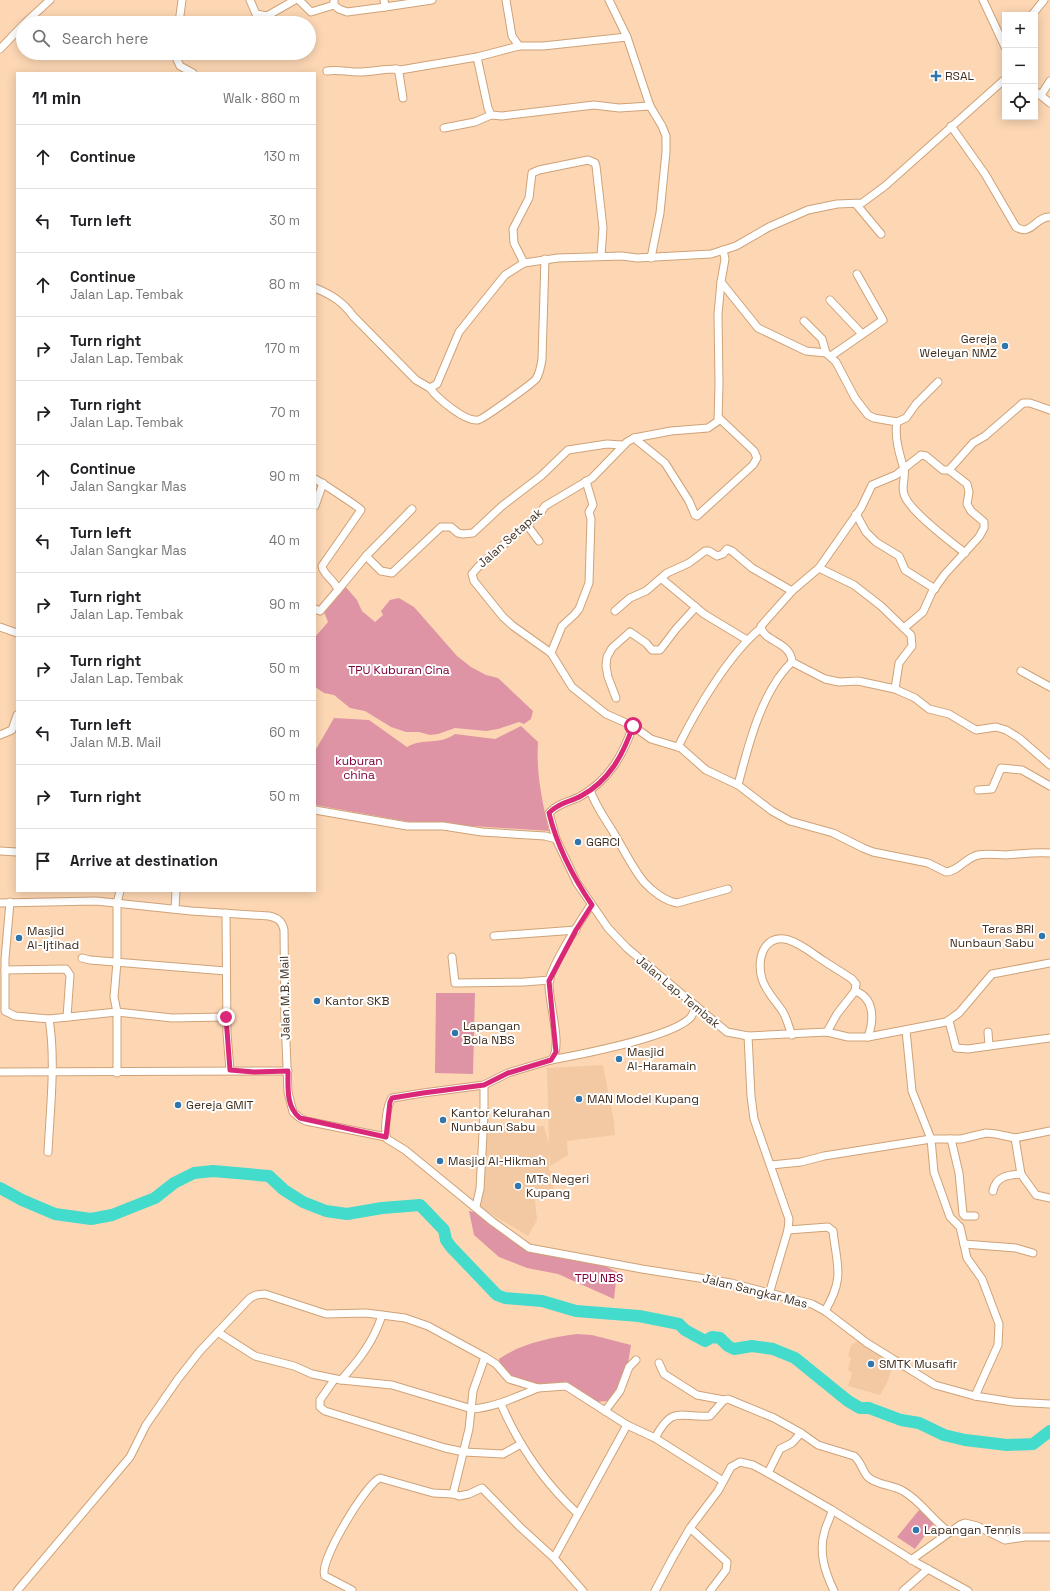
<!DOCTYPE html>
<meta charset="utf-8">
<style>
:root{--surface:#fff;--page:#f2f2f2;--text:#202124;--muted:#757577;--line:#e0e0e0}
body{margin:0;font-family:"Space Grotesk",sans-serif;background:var(--page);color:var(--text)}
.controls{position:absolute;right:12px;top:12px;display:grid;overflow:hidden;border-radius:0px;box-shadow:0 2px 10px #0003}
.controls button{width:36px;height:36px;display:grid;place-items:center;padding:0;border:0;border-bottom:1px solid var(--line);background:var(--surface);color:var(--text);font:20px sans-serif}
.stop{position:absolute;width:12px;height:12px;margin:-9px;border:3px solid #db2777;border-radius:50%;background:#fff}
.stop.end{background:#db2777;border-color:#fff;box-shadow:0 1px 4px #0008}
.list{margin:0;padding:0;list-style:none}
h2{display:flex;justify-content:space-between;align-items:center;height:52px;margin:0;padding:0 16px;font-size:17px}
h2 small{font-size:13px;font-weight:400;color:var(--muted)}
.list li{display:grid;grid-template-columns:26px 1fr auto;gap:12px;align-items:center;box-sizing:border-box;height:64px;padding:0 16px;border-top:1px solid var(--line)}
.list b{display:block;font-size:15px;white-space:nowrap}
.list p{margin:0;font-size:13px;white-space:nowrap;color:var(--muted)}
.list em{font-size:13px;font-style:normal;color:var(--muted)}
.icon{flex:none;width:22px;height:22px;fill:none;stroke:currentColor;stroke-width:2;stroke-linecap:round;stroke-linejoin:round}
.map{position:relative;flex:none;width:1050px;height:1591px;overflow:hidden}
.search{position:absolute;background:var(--surface);box-shadow:0 2px 10px #0003;left:16px;top:16px;width:300px;height:44px;display:flex;align-items:center;gap:10px;box-sizing:border-box;padding:0 14px;border-radius:22px;color:var(--muted);font-size:15px}
.panel{position:absolute;background:var(--surface);box-shadow:0 2px 10px #0003;left:16px;top:72px;width:300px;height:820px;border-radius:0px}
.map>svg:first-child{display:block}
.built{fill:#f2c9a2}
.green{fill:#de94a4}
.lines{fill:none;stroke-linecap:round;stroke-linejoin:round}
.river{stroke:#42dbcc;stroke-width:12}
.minor-casing{stroke:#cfa277;stroke-width:9}
.minor{stroke:#fff;stroke-width:7}
.route{stroke:#db2777;stroke-width:5}
.poi-dot{fill:#3075ab;stroke:#fff;stroke-width:1.5}
.labels{text-anchor:middle;stroke-width:4;stroke-linejoin:round;paint-order:stroke}
.poi-label{font-size:12px;fill:#422f1e;stroke:#fff;text-anchor:start}
.street-label{font-size:12px;fill:#422f1e;stroke:#fff}
.park-label{font-size:12px;fill:#83003a;stroke:#fff}
</style>
<div class="map">
<svg width="1050" height="1591" viewBox="0 0 1050 1591">
<rect width="100%" height="100%" fill="#fdd7b4"/>
<g class="built">
<polygon points="603,1065 614,1122 615,1135 567,1141 568,1155 550,1166 549,1147 549,1170 554,1175 553,1196 535,1199 537,1220 528,1236 481,1208 487,1126 544,1126 549,1144 547,1068"/>
<polygon points="864,1338 895,1359 887,1383 880,1395 848,1386 852,1373 848,1370 851,1358 848,1356 851,1345"/>
</g>
<g class="green">
<polygon points="344,585 357,600 362,611 375,622 383,615 381,611 390,600 399,598 414,607 457,656 471,667 486,675 498,678 533,711 531,719 524,724 519,722 498,729 486,731 455,728 438,734 430,735 419,732 406,732 391,727 365,711 350,708 334,695 324,693 315,687 315,637 328,622 324,612"/>
<path d="M 334,718 L 369,720 L 407,747 C 425,737 438,746 455,734 L 495,739 L 521,726 L 538,742 C 536,773 542,800 549,831 L 410,822 L 315,805 L 315,751 Z"/>
<polygon points="436,993 475,993 473,1074 435,1073"/>
<polygon points="469,1211 487,1215 522,1241 552,1256 601,1264 617,1272 614,1299 558,1274 527,1268 499,1257 474,1235"/>
<path d="M 577,1334 L 592,1335 L 631,1345 L 626,1375 L 616,1393 L 607,1401 L 596,1402 L 580,1392 L 515,1383 L 502,1377 L 499,1359 C 522,1343 549,1338 577,1334 Z"/>
<polygon points="919,1510 934,1523 915,1549 897,1537"/>
</g>
<g class="lines">
<polyline class="river" points="0,1188 22,1200 55,1214 91,1219 112,1215 155,1198 174,1183 194,1173 213,1171 269,1176 284,1190 303,1202 326,1211 347,1214 382,1208 420,1205 444,1230 446,1240 451,1247 497,1295 505,1298 542,1301 576,1311 639,1316 679,1324 685,1330 705,1341 712,1337 720,1338 728,1346 734,1349 752,1346 773,1349 795,1358 848,1401 860,1408 869,1408 901,1420 919,1423 944,1435 965,1440 1007,1445 1033,1444 1050,1431"/>
<g class="minor-casing">
<g id="minor">
<polyline points="250,0 256,14 267,16 295,0"/>
<polyline points="299,0 311,12 334,5"/>
<polyline points="334,0 334,5 339,9 347,12 385,7"/>
<polyline points="384,0 385,7 432,0"/>
<polyline points="506,0 512,36 519,46"/>
<polyline points="609,0 627,37 650,106 662,126 666,136 666,152 660,213 651,258"/>
<polyline points="983,0 1005,47"/>
<polyline points="1032,15 1044,0"/>
<polyline points="25,23 50,0"/>
<polyline points="179,23 182,0"/>
<polyline points="0,49 23,25"/>
<polyline points="174,53 180,66 193,73"/>
<polyline points="477,57 488,108 491,115 502,116 594,105 619,108 650,106"/>
<polyline points="396,69 400,70 477,57 519,46 543,46 627,37"/>
<path d="M 327,71 C 338,69 347,72 358,72 C 371,72 383,69 396,69 L 399,73 L 403,98"/>
<polyline points="1035,91 1050,103"/>
<polyline points="1041,95 1050,81"/>
<path d="M 951,126 L 985,174 L 1016,227 C 1031,237 1036,216 1050,217"/>
<polyline points="444,128 475,122 491,115"/>
<polyline points="856,204 881,234"/>
<polyline points="723,250 725,259 721,282 758,328 806,351 826,353 836,362 855,398 868,415 874,418 897,422"/>
<polyline points="524,263 514,243 513,229 529,198 532,173 539,170 588,160 595,163 596,166 603,228 601,256"/>
<path d="M 721,282 L 718,314 L 719,384 L 718,421 L 708,428 L 671,431 L 634,438 L 627,442 L 592,478 L 545,506 L 541,512 L 478,567 L 472,574 L 474,581 L 503,617 L 513,626 L 551,653 L 572,687 L 606,714 L 633,726 L 651,739 L 681,748 L 706,770 L 738,785 L 772,811 L 790,821 L 833,833 L 863,848 L 873,852 L 928,863 L 946,872 C 959,871 965,858 978,855 C 987,853 997,855 1006,855 C 1021,854 1035,852 1050,853"/>
<path d="M 315,288 C 332,295 343,302 353,316 L 416,380 L 430,388 L 437,384 L 459,332 L 505,275 L 524,263 L 558,258 L 622,256 L 637,258 L 711,254 L 736,246 L 769,227 L 808,210 L 837,204 L 862,203 L 885,186 L 1005,79"/>
<polyline points="830,300 862,334"/>
<polyline points="804,321 822,339 826,353"/>
<polyline points="831,356 883,320 857,274"/>
<path d="M 430,388 C 437,398 465,422 478,420 C 482,420 533,383 536,379 C 540,373 541,366 542,359 L 545,259"/>
<path d="M 1050,410 L 1030,403 L 1023,403 L 985,436 L 973,443 L 949,470 L 943,470 L 926,456 L 921,455 L 896,475 L 872,485 L 861,508 L 819,568 L 793,590 L 761,626 C 762,642 791,641 792,662 L 825,679 L 839,682 L 858,681 L 895,689 L 915,698 L 929,709 L 949,714 L 976,730 L 996,727 L 1006,730 L 1019,738 L 1050,765"/>
<path d="M 897,422 C 894,437 900,456 904,469 C 906,477 901,486 904,494 C 908,510 951,542 965,553"/>
<polyline points="897,422 906,418 916,404 938,382"/>
<polyline points="634,438 665,463 689,501 695,515 697,516 753,465 757,458 754,451 719,418"/>
<path d="M 315,479 C 322,483 359,507 361,510 L 322,566 C 323,575 335,580 338,590 L 320,611 L 315,609"/>
<polyline points="315,506 323,483"/>
<polyline points="856,514 866,532 876,542 899,556 905,570 935,589"/>
<polyline points="527,525 539,541"/>
<polyline points="366,556 381,571 392,573 441,527 451,527 458,533 463,534 473,533 502,506 541,476 568,450 607,444 622,445"/>
<polyline points="819,568 854,585 881,606 911,635 912,646 899,663 895,689"/>
<polyline points="662,579 704,614 747,640"/>
<polyline points="338,590 366,556 412,509"/>
<polyline points="615,611 630,598 646,591 667,573 689,563 705,551 709,551 717,556 723,554 727,549 732,551 752,568 792,591"/>
<polyline points="0,627 17,633"/>
<polyline points="904,628 923,612 932,592 945,574 979,537 984,528 984,522 971,511 967,504 969,492 967,484 949,470"/>
<polyline points="551,653 562,626 574,615 579,609 589,583 591,519 589,512 593,505 586,481"/>
<polyline points="1021,671 1050,687"/>
<polyline points="616,698 608,677 606,666 607,657 612,648 630,632 646,643 652,650 660,650 676,629 696,607"/>
<path d="M 633,726 C 623,755 609,780 581,796 C 570,802 558,803 549,813 L 556,839 L 577,883 L 608,928 L 627,948 L 727,1032 L 748,1036 L 827,1032 L 848,1037 L 868,1037 L 946,1022 L 959,1013 L 992,974 L 1050,963"/>
<polyline points="0,735 12,730 17,715"/>
<path d="M 678,747 C 696,710 729,654 761,628"/>
<path d="M 738,785 C 748,746 762,690 792,662"/>
<path d="M 590,790 C 596,807 606,820 615,835 C 624,850 633,869 644,882 C 652,891 665,901 677,903 L 728,889"/>
<polyline points="978,790 992,789 1001,768 1022,770 1050,786"/>
<polyline points="315,810 407,826 443,826 482,832 545,836 556,839"/>
<polyline points="0,851 17,852"/>
<path d="M 10,902 L 5,959 L 5,1011 L 15,1016 L 49,1019 C 56,1060 50,1110 48,1152"/>
<path d="M 0,903 L 96,901 L 191,911 L 269,916 C 278,918 282,921 284,930 L 285,1017 L 288,1092 L 293,1112 L 300,1118 L 306,1121 L 386,1137"/>
<path d="M 591,905 C 581,920 550,967 549,983 C 548,1001 564,1049 551,1060 L 508,1073 L 484,1085 L 423,1093 L 392,1098 C 386,1107 385,1126 386,1137 L 387,1139 L 405,1150 L 493,1222 L 529,1248 L 642,1269 L 731,1283 L 812,1304 L 825,1311 L 867,1343 L 935,1385 L 975,1396 L 1013,1402 L 1050,1404"/>
<polyline points="175,909 176,891"/>
<polyline points="226,913 227,1034 230,1070"/>
<polyline points="494,936 576,930"/>
<polyline points="452,957 455,983 524,982 550,980"/>
<polyline points="82,958 90,960 226,971"/>
<polyline points="5,970 66,969 70,975 67,1017"/>
<path d="M 855,991 C 875,998 874,1020 868,1037"/>
<polyline points="49,1019 117,1012 172,1018 226,1017"/>
<polyline points="949,1021 956,1048 968,1049 989,1046"/>
<polyline points="906,1030 912,1091 931,1139 934,1172 950,1217 960,1227 967,1258 982,1279 999,1324 998,1345 975,1396"/>
<polyline points="988,1032 989,1046 1050,1038"/>
<path d="M 792,1035 C 789,1028 787,1019 783,1012 C 776,1001 766,992 762,979 C 759,968 759,959 764,949 C 779,924 808,951 824,961 C 833,967 843,973 852,979 L 856,984 L 855,991 L 837,1014 L 827,1032"/>
<polyline points="748,1036 751,1096 754,1119 789,1219 788,1230 769,1294"/>
<path d="M 551,1060 C 582,1054 668,1038 689,1019 C 693,1016 694,1010 696,1006"/>
<polyline points="0,1072 288,1071"/>
<polyline points="117,1073 117,1012 114,997 117,962 117,903 120,891"/>
<polyline points="1015,1138 1050,1131"/>
<polyline points="951,1139 959,1173 963,1214 965,1216 975,1216"/>
<polyline points="771,1165 801,1162 824,1156 931,1139 961,1139 986,1133 996,1134 1015,1138 1021,1174 1036,1195 1050,1198"/>
<path d="M 993,1191 C 996,1176 1008,1175 1021,1174"/>
<polyline points="476,1206 480,1189 484,1115 484,1085"/>
<path d="M 788,1230 L 828,1227 L 833,1231 C 837,1267 845,1277 825,1311"/>
<polyline points="964,1244 1016,1248 1033,1253"/>
<path d="M 219,1333 L 255,1356 L 294,1366 L 312,1374 L 341,1380 C 359,1360 374,1341 382,1315"/>
<polyline points="659,1363 664,1374 697,1395 724,1400"/>
<polyline points="334,1380 320,1400 320,1407 325,1411 445,1448 464,1452 503,1454 521,1444"/>
<path d="M 341,1380 L 392,1385 L 472,1409 C 496,1407 516,1397 538,1388"/>
<path d="M 501,1404 C 519,1446 544,1482 577,1513"/>
<polyline points="605,1411 620,1391 629,1367 636,1360"/>
<path d="M 655,1438 C 673,1405 678,1418 710,1416 L 724,1400 L 728,1399 L 774,1418 L 801,1433 L 818,1445 L 854,1456 C 861,1461 862,1471 868,1477 C 876,1485 893,1485 903,1491 C 921,1501 932,1520 949,1532"/>
<polyline points="768,1473 780,1449 792,1443 801,1433"/>
<polyline points="453,1494 469,1429 473,1391 485,1357"/>
<path d="M 832,1510 C 831,1517 827,1523 825,1530 C 818,1552 825,1572 834,1591"/>
<polyline points="690,1528 727,1562 726,1570 710,1591"/>
<polyline points="554,1558 627,1425 655,1438 723,1481"/>
<polyline points="911,1560 960,1525 965,1523 977,1526 1005,1540 1025,1537 1050,1537"/>
<path d="M 352,1590 L 325,1576 C 317,1564 367,1482 380,1478 L 433,1493 L 453,1494 L 459,1496 L 469,1494 L 482,1488 L 520,1527 L 554,1558 L 583,1591"/>
<polyline points="17,1591 130,1457 146,1425 178,1379 200,1351 250,1298 256,1295 265,1294 326,1314 366,1313 405,1318 428,1326 485,1357 496,1364 509,1379 538,1388 566,1386 627,1425"/>
<polyline points="655,1591 673,1557 690,1528 718,1491 731,1467 740,1462 753,1465 768,1473 832,1510 917,1563 968,1591"/>
<polyline points="903,1591 928,1569"/>
</g>
</g>
<use href="#minor" class="minor"/>
</g>
<g class="lines">
<path class="route" d="M 226,1017 L 230,1070 L 254,1072 L 288,1071 C 288,1088 286,1107 300,1118 L 386,1137 L 390,1102 L 392,1098 L 423,1093 L 484,1085 L 508,1073 L 551,1060 L 556,1052 L 549,981 L 576,930 L 592,905 C 573,877 557,846 549,813 C 558,803 570,802 581,796 C 609,781 623,755 633,726"/>
</g>
<g class="poi-dot">
<path d="M934 70h4v4h4v4h-4v4h-4v-4h-4v-4h4z"/>
<circle cx="1005" cy="346" r="4"/>
<circle cx="578" cy="842" r="4"/>
<circle cx="1042" cy="936" r="4"/>
<circle cx="19" cy="938" r="4"/>
<circle cx="317" cy="1001" r="4"/>
<circle cx="455" cy="1033" r="4"/>
<circle cx="619" cy="1059" r="4"/>
<circle cx="579" cy="1099" r="4"/>
<circle cx="178" cy="1105" r="4"/>
<circle cx="443" cy="1120" r="4"/>
<circle cx="440" cy="1161" r="4"/>
<circle cx="518" cy="1186" r="4"/>
<circle cx="871" cy="1364" r="4"/>
<circle cx="916" cy="1530" r="4"/>
</g>
<g class="labels">
<g class="poi-label">
<text x="945" y="80">RSAL</text>
<text x="997" y="343" text-anchor="end">Gereja<tspan x="997" dy="14">Weleyan NMZ</tspan></text>
<text x="586" y="846">GGRCI</text>
<text x="1034" y="933" text-anchor="end">Teras BRI<tspan x="1034" dy="14">Nunbaun Sabu</tspan></text>
<text x="27" y="935">Masjid<tspan x="27" dy="14">Al-Ijtihad</tspan></text>
<text x="325" y="1005">Kantor SKB</text>
<text x="463" y="1030">Lapangan<tspan x="463" dy="14">Bola NBS</tspan></text>
<text x="627" y="1056">Masjid<tspan x="627" dy="14">Al-Haramain</tspan></text>
<text x="587" y="1103">MAN Model Kupang</text>
<text x="186" y="1109">Gereja GMIT</text>
<text x="451" y="1117">Kantor Kelurahan<tspan x="451" dy="14">Nunbaun Sabu</tspan></text>
<text x="448" y="1165">Masjid Al-Hikmah</text>
<text x="526" y="1183">MTs Negeri<tspan x="526" dy="14">Kupang</tspan></text>
<text x="879" y="1368">SMTK Musafir</text>
<text x="924" y="1534">Lapangan Tennis</text>
</g>
<g class="street-label">
<text transform="translate(510 538) rotate(-42)" y="4">Jalan Setapak</text>
<text transform="translate(678 992) rotate(40)" y="4">Jalan Lap. Tembak</text>
<text transform="translate(285 998) rotate(-91)" y="4">Jalan M.B. Mail</text>
<text transform="translate(755 1291) rotate(14)" y="4">Jalan Sangkar Mas</text>
</g>
<g class="park-label">
<text x="399" y="674">TPU Kuburan Cina</text>
<text x="359" y="765">kuburan<tspan x="359" dy="14">china</tspan></text>
<text x="599" y="1282">TPU NBS</text>
</g>
</g>
</svg>
<div class="controls">
<button>+</button>
<button>−</button>
<button><svg class="icon" aria-label="locate" viewBox="0 0 24 24"><circle cx="12" cy="12" r="6"/><path d="M12 2v4M12 18v4M2 12h4M18 12h4"/></svg></button>
</div>
<div class="stop" style="left:633px;top:726px"></div>
<div class="stop end" style="left:226px;top:1017px"></div>
<div class="search"><svg class="icon" aria-label="search" viewBox="0 0 24 24"><circle cx="10" cy="10" r="6"/><path d="M15 15l6 6"/></svg>Search here</div>
<section class="panel">
<h2>11 min<small>Walk · 860 m</small></h2>
<ul class="list">
<li><svg class="icon" aria-label="ahead" viewBox="0 0 24 24"><path d="M12 20V5M6 11l6-6 6 6"/></svg><div><b>Continue</b></div><em>130 m</em></li>
<li><svg class="icon" aria-label="left" viewBox="0 0 24 24"><path d="M17 20v-9H6M10 6l-5 5 5 5"/></svg><div><b>Turn left</b></div><em>30 m</em></li>
<li><svg class="icon" aria-label="ahead" viewBox="0 0 24 24"><path d="M12 20V5M6 11l6-6 6 6"/></svg><div><b>Continue</b><p>Jalan Lap. Tembak</p></div><em>80 m</em></li>
<li><svg class="icon" aria-label="right" viewBox="0 0 24 24"><path d="M7 20v-9h11M14 6l5 5-5 5"/></svg><div><b>Turn right</b><p>Jalan Lap. Tembak</p></div><em>170 m</em></li>
<li><svg class="icon" aria-label="right" viewBox="0 0 24 24"><path d="M7 20v-9h11M14 6l5 5-5 5"/></svg><div><b>Turn right</b><p>Jalan Lap. Tembak</p></div><em>70 m</em></li>
<li><svg class="icon" aria-label="ahead" viewBox="0 0 24 24"><path d="M12 20V5M6 11l6-6 6 6"/></svg><div><b>Continue</b><p>Jalan Sangkar Mas</p></div><em>90 m</em></li>
<li><svg class="icon" aria-label="left" viewBox="0 0 24 24"><path d="M17 20v-9H6M10 6l-5 5 5 5"/></svg><div><b>Turn left</b><p>Jalan Sangkar Mas</p></div><em>40 m</em></li>
<li><svg class="icon" aria-label="right" viewBox="0 0 24 24"><path d="M7 20v-9h11M14 6l5 5-5 5"/></svg><div><b>Turn right</b><p>Jalan Lap. Tembak</p></div><em>90 m</em></li>
<li><svg class="icon" aria-label="right" viewBox="0 0 24 24"><path d="M7 20v-9h11M14 6l5 5-5 5"/></svg><div><b>Turn right</b><p>Jalan Lap. Tembak</p></div><em>50 m</em></li>
<li><svg class="icon" aria-label="left" viewBox="0 0 24 24"><path d="M17 20v-9H6M10 6l-5 5 5 5"/></svg><div><b>Turn left</b><p>Jalan M.B. Mail</p></div><em>60 m</em></li>
<li><svg class="icon" aria-label="right" viewBox="0 0 24 24"><path d="M7 20v-9h11M14 6l5 5-5 5"/></svg><div><b>Turn right</b></div><em>50 m</em></li>
<li><svg class="icon" aria-label="arrive" viewBox="0 0 24 24"><path d="M6 21V4h12l-3 4 3 4H6"/></svg><div><b>Arrive at destination</b></div></li>
</ul>
</section>
</div>
